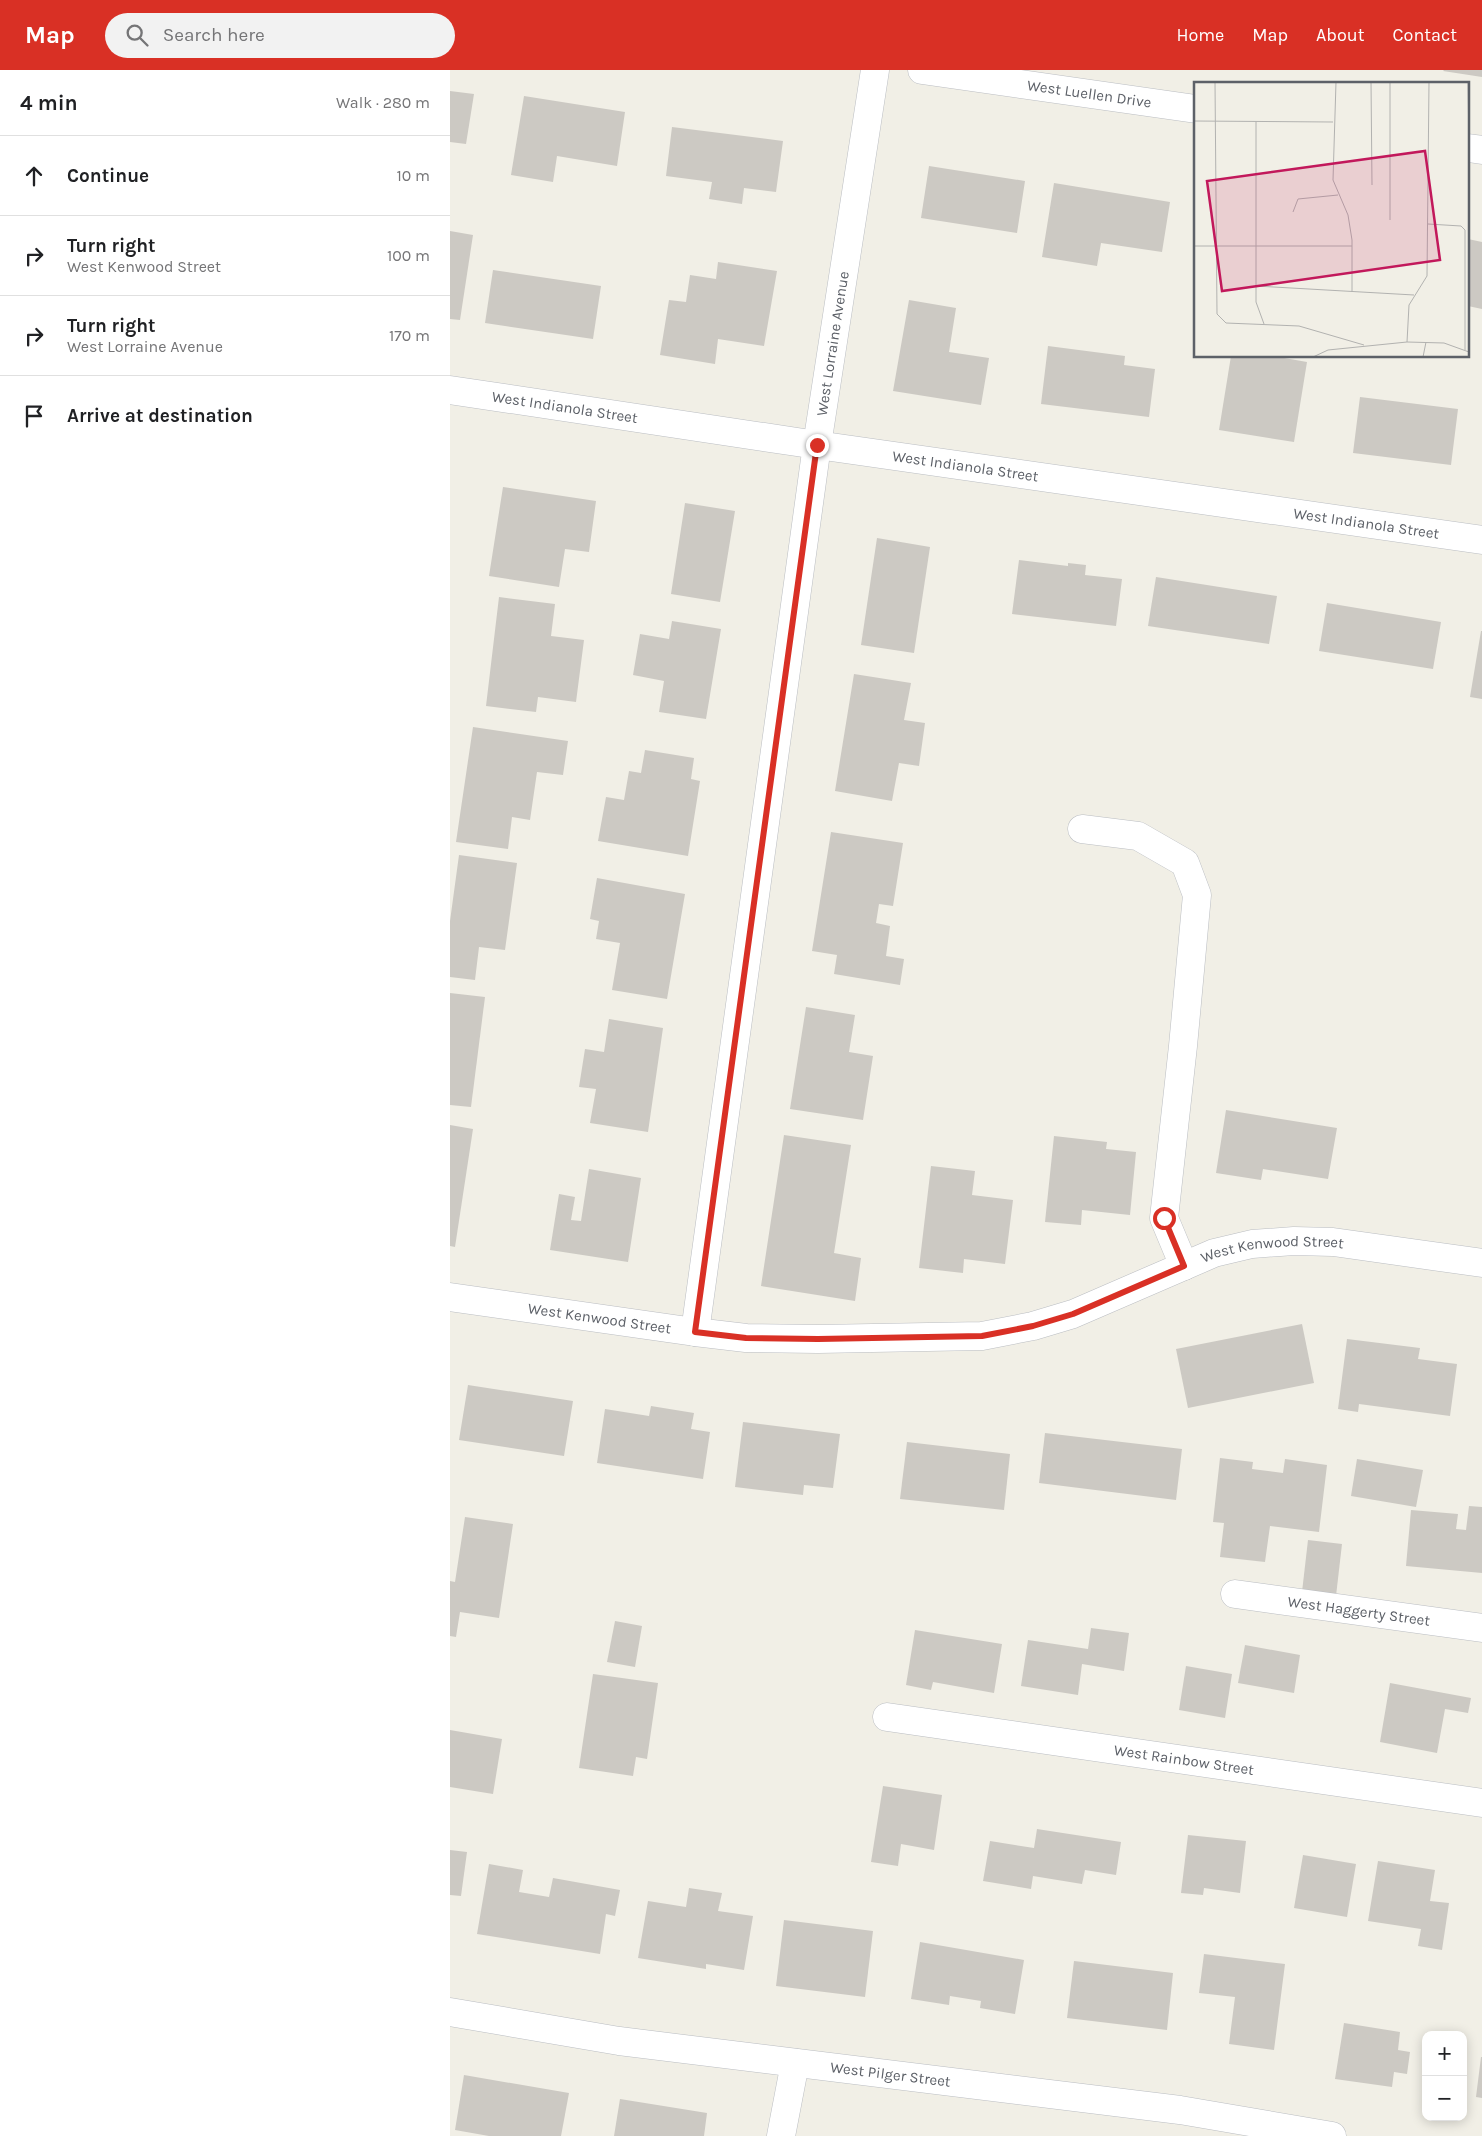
<!DOCTYPE html>
<meta charset="utf-8">
<style>
:root{--surface:#fff;--page:#f2f2f2;--text:#202124;--muted:#757577;--line:#e0e0e0;--accent:#d93025}
body{margin:0;font-family:Karla,sans-serif;background:var(--page);color:var(--text)}
.controls{position:absolute;right:15px;bottom:15px;display:grid;overflow:hidden;border-radius:10px;box-shadow:0 2px 12px #0003}
.controls button{width:45px;height:45px;display:grid;place-items:center;padding:0;border:0;border-bottom:1px solid var(--line);background:var(--surface);color:var(--text);font:25px sans-serif}
.stop{position:absolute;width:15px;height:15px;margin:-11px;border:4px solid #d93025;border-radius:50%;background:#fff}
.stop.end{background:#d93025;border-color:#fff;box-shadow:0 1px 5px #0008}
.list{margin:0;padding:0;list-style:none}
h2{display:flex;justify-content:space-between;align-items:center;height:65px;margin:0;padding:0 20px;font-size:21px}
h2 small{font-size:16px;font-weight:400;color:var(--muted)}
.list li{display:grid;grid-template-columns:32px 1fr auto;gap:15px;align-items:center;box-sizing:border-box;height:80px;padding:0 20px;border-top:1px solid var(--line)}
.list b{display:block;font-size:19px;white-space:nowrap}
.list p{margin:0;font-size:16px;white-space:nowrap;color:var(--muted)}
.list em{font-size:16px;font-style:normal;color:var(--muted)}
.icon{flex:none;width:28px;height:28px;fill:none;stroke:currentColor;stroke-width:2;stroke-linecap:round;stroke-linejoin:round}
.map{position:relative;flex:none;width:1032px;height:2066px;overflow:hidden}
header{display:flex;align-items:center;gap:30px;box-sizing:border-box;height:70px;padding:0 25px;background:var(--accent);color:#fff}
header strong{font-size:24px}
nav{display:flex;gap:28px;margin-inline-start:auto;font-size:18px}
.search{width:350px;height:45px;background:var(--page);display:flex;align-items:center;gap:12px;box-sizing:border-box;padding:0 18px;border-radius:28px;color:var(--muted);font-size:19px}
main{display:flex}
aside{flex:1;background:var(--surface)}
.map>svg:first-child{display:block}
.building{fill:#ccc9c3}
.lines{fill:none;stroke-linecap:round;stroke-linejoin:round}
.street-casing{stroke:#babdc2;stroke-width:29}
.street{stroke:#fff;stroke-width:28}
.route{stroke:#d93025;stroke-width:6}
.labels{text-anchor:middle;stroke-width:4;stroke-linejoin:round;paint-order:stroke}
.street-label{font-size:15px;fill:#5d6168;stroke:#fff}
.inset-road{fill:none;stroke:#b2b2b0;stroke-width:1}
.view{fill:#c2185b;fill-opacity:0.15;stroke:#c2185b;stroke-width:2.5}
.inset-edge{fill:none;stroke:#5d6168;stroke-width:2.5}
</style>
<header>
<strong>Map</strong>
<div class="search"><svg class="icon" aria-label="search" viewBox="0 0 24 24"><circle cx="10" cy="10" r="6"/><path d="M15 15l6 6"/></svg>Search here</div>
<nav><a>Home</a><a>Map</a><a>About</a><a>Contact</a></nav>
</header>
<main>
<aside>
<h2>4 min<small>Walk · 280 m</small></h2>
<ul class="list">
<li><svg class="icon" aria-label="ahead" viewBox="0 0 24 24"><path d="M12 20V5M6 11l6-6 6 6"/></svg><div><b>Continue</b></div><em>10 m</em></li>
<li><svg class="icon" aria-label="right" viewBox="0 0 24 24"><path d="M7 20v-9h11M14 6l5 5-5 5"/></svg><div><b>Turn right</b><p>West Kenwood Street</p></div><em>100 m</em></li>
<li><svg class="icon" aria-label="right" viewBox="0 0 24 24"><path d="M7 20v-9h11M14 6l5 5-5 5"/></svg><div><b>Turn right</b><p>West Lorraine Avenue</p></div><em>170 m</em></li>
<li><svg class="icon" aria-label="arrive" viewBox="0 0 24 24"><path d="M6 21V4h12l-3 4 3 4H6"/></svg><div><b>Arrive at destination</b></div></li>
</ul>
</aside>
<div class="map">
<svg width="1032" height="2066" viewBox="0 0 1032 2066">
<rect width="100%" height="100%" fill="#f1efe6"/>
<g class="building">
<polygon points="994,0 1032,0 1032,7 993,1"/>
<polygon points="0,21 24,24 16,74 0,72"/>
<polygon points="74,26 175,42 167,96 107,86 103,112 61,105"/>
<polygon points="222,57 333,71 326,122 294,118 292,134 259,129 262,112 216,106"/>
<polygon points="479,96 575,111 567,163 471,148"/>
<polygon points="604,113 720,132 712,182 651,173 647,196 592,187"/>
<polygon points="0,161 23,165 10,250 0,249"/>
<polygon points="1018,169 1032,172 1032,239 1018,236"/>
<polygon points="268,192 327,201 314,276 268,269 265,294 210,285 219,230 236,232 240,205 266,209"/>
<polygon points="43,200 151,216 143,269 35,253"/>
<polygon points="459,230 506,238 499,282 539,288 531,335 443,321"/>
<polygon points="598,276 675,286 674,295 705,299 699,347 591,334"/>
<polygon points="781,286 823,286 857,292 844,372 769,360"/>
<polygon points="910,327 1008,339 1001,395 903,383"/>
<polygon points="53,417 146,431 139,482 115,479 109,517 39,506"/>
<polygon points="235,433 285,441 270,532 221,524"/>
<polygon points="427,468 480,477 464,583 411,575"/>
<polygon points="569,490 618,496 618,493 636,495 635,505 672,509 666,556 562,544"/>
<polygon points="706,507 827,526 819,574 698,556"/>
<polygon points="49,527 105,534 101,566 134,570 126,632 88,627 86,642 36,636"/>
<polygon points="877,533 991,552 983,599 869,581"/>
<polygon points="222,551 271,559 256,649 209,642 214,611 183,605 190,564 219,569"/>
<polygon points="1031,561 1032,561 1032,629 1020,627"/>
<polygon points="404,604 461,613 454,650 475,653 469,696 449,693 442,731 385,721"/>
<polygon points="23,657 118,671 113,705 87,702 80,750 62,747 58,779 6,772"/>
<polygon points="195,680 244,688 241,709 250,711 238,786 148,771 156,727 174,730 179,701 191,703"/>
<polygon points="381,762 453,773 443,836 429,834 426,853 440,856 436,886 454,889 450,915 384,904 387,885 362,881"/>
<polygon points="9,785 67,793 55,880 29,877 25,910 0,907 0,851"/>
<polygon points="147,808 235,824 217,929 162,920 170,873 146,869 149,851 140,849"/>
<polygon points="0,923 35,927 21,1037 0,1035"/>
<polygon points="356,937 405,945 399,982 423,986 413,1050 340,1039"/>
<polygon points="159,949 213,958 198,1062 140,1053 146,1019 129,1017 135,979 154,982"/>
<polygon points="776,1040 887,1058 878,1109 813,1099 811,1110 766,1103"/>
<polygon points="0,1055 23,1059 5,1177 0,1176"/>
<polygon points="334,1065 401,1075 384,1183 411,1188 405,1231 311,1216"/>
<polygon points="604,1066 657,1072 656,1079 686,1082 680,1145 632,1140 631,1155 595,1152"/>
<polygon points="481,1096 525,1101 522,1125 563,1130 555,1194 514,1189 513,1203 469,1198"/>
<polygon points="139,1099 191,1108 178,1192 100,1180 109,1124 125,1127 121,1150 131,1151"/>
<polygon points="852,1254 864,1313 738,1338 726,1279"/>
<polygon points="897,1269 970,1278 968,1289 1007,1294 1000,1346 909,1334 908,1342 888,1339"/>
<polygon points="18,1315 123,1331 114,1386 9,1370"/>
<polygon points="201,1336 244,1343 241,1359 260,1362 253,1409 147,1393 155,1339 199,1346"/>
<polygon points="293,1352 390,1364 383,1418 354,1415 353,1425 285,1417"/>
<polygon points="595,1363 732,1379 726,1430 589,1413"/>
<polygon points="457,1372 560,1384 554,1440 450,1429"/>
<polygon points="770,1388 803,1392 802,1399 833,1403 835,1389 877,1395 869,1462 820,1456 815,1492 770,1487 774,1453 763,1452"/>
<polygon points="907,1389 973,1400 966,1437 901,1426"/>
<polygon points="1019,1436 1032,1437 1032,1503 956,1496 961,1440 1008,1444 1006,1459 1016,1460"/>
<polygon points="15,1447 63,1454 49,1548 10,1542 6,1567 0,1566 0,1511 5,1512"/>
<polygon points="858,1470 892,1474 886,1526 852,1522"/>
<polygon points="165,1551 192,1556 185,1597 157,1592"/>
<polygon points="641,1558 679,1563 674,1601 632,1594 628,1625 571,1616 578,1570 638,1579"/>
<polygon points="465,1560 552,1574 544,1623 483,1612 481,1620 456,1615"/>
<polygon points="795,1575 850,1585 844,1623 788,1613"/>
<polygon points="736,1596 782,1604 775,1648 729,1640"/>
<polygon points="143,1604 208,1613 197,1689 186,1687 183,1706 129,1698"/>
<polygon points="940,1613 1021,1628 1018,1643 995,1639 987,1683 930,1672"/>
<polygon points="0,1660 52,1669 43,1724 0,1717"/>
<polygon points="433,1716 492,1725 484,1780 451,1774 448,1796 421,1792"/>
<polygon points="587,1759 671,1772 666,1805 635,1800 632,1814 583,1806 581,1819 533,1811 540,1771 584,1778"/>
<polygon points="738,1765 796,1771 790,1823 754,1818 753,1825 731,1823"/>
<polygon points="0,1780 17,1782 11,1826 0,1825"/>
<polygon points="853,1785 906,1794 897,1847 844,1838"/>
<polygon points="928,1791 985,1800 980,1831 999,1833 992,1880 968,1876 971,1859 918,1851"/>
<polygon points="39,1794 73,1800 69,1822 99,1827 103,1808 170,1820 165,1846 156,1844 150,1884 27,1864"/>
<polygon points="239,1818 272,1823 268,1841 303,1846 294,1900 256,1894 256,1899 188,1888 198,1831 236,1837"/>
<polygon points="334,1850 423,1861 415,1927 326,1916"/>
<polygon points="470,1872 574,1890 565,1944 530,1938 531,1931 500,1926 499,1935 461,1929"/>
<polygon points="754,1884 835,1894 824,1980 779,1974 785,1927 749,1923"/>
<polygon points="624,1891 723,1903 717,1960 617,1948"/>
<polygon points="894,1953 950,1962 948,1980 960,1982 957,2004 944,2002 942,2017 885,2009"/>
<polygon points="1031,1987 1032,1987 1032,2028 1026,2027"/>
<polygon points="14,2005 119,2023 111,2066 39,2066 5,2060"/>
<polygon points="170,2029 257,2043 254,2066 164,2066"/>
</g>
<g class="lines">
<g class="street-casing">
<g id="street">
<path id="s1" d="M 472,0 L 746,39"/>
<polyline points="1018,78 1032,80"/>
<path id="s2" d="M 0,320 L 367,375 L 1032,470"/>
<polyline points="632,759 688,766 735,793 747,825 733,976 714,1148 734,1196"/>
<path id="s3" d="M 0,1227 L 245,1262 L 296,1268 L 368,1269 L 532,1266 L 583,1256 L 623,1244 L 764,1183 L 802,1174 L 844,1171 L 883,1172 L 1032,1193"/>
<path id="s4" d="M 245,1262 L 367,375 L 425,0"/>
<path id="s5" d="M 785,1524 L 1032,1558"/>
<path id="s6" d="M 437,1647 L 1032,1733"/>
<path id="s7" d="M 0,1942 L 169,1971 L 730,2040 L 882,2066"/>
<polyline points="331,2066 345,1993"/>
</g>
</g>
<use href="#street" class="street"/>
</g>
<g class="lines">
<polyline class="route" points="367,375 245,1262 296,1268 368,1269 532,1266 583,1256 623,1244 734,1196 714,1148"/>
</g>
<g class="labels">
<g class="street-label">
<text dy="5" stroke="none"><textPath href="#s1" startOffset="169">West Luellen Drive</textPath></text>
<text dy="5" stroke="none"><textPath href="#s4" startOffset="998">West Lorraine Avenue</textPath></text>
<text dy="5" stroke="none"><textPath href="#s2" startOffset="116">West Indianola Street</textPath></text>
<text dy="5" stroke="none"><textPath href="#s2" startOffset="521">West Indianola Street</textPath></text>
<text dy="5" stroke="none"><textPath href="#s2" startOffset="926">West Indianola Street</textPath></text>
<text dy="5" stroke="none"><textPath href="#s3" startOffset="841">West Kenwood Street</textPath></text>
<text dy="5" stroke="none"><textPath href="#s3" startOffset="151">West Kenwood Street</textPath></text>
<text dy="5" stroke="none"><textPath href="#s5" startOffset="125">West Haggerty Street</textPath></text>
<text dy="5" stroke="none"><textPath href="#s6" startOffset="300">West Rainbow Street</textPath></text>
<text dy="5" stroke="none"><textPath href="#s7" startOffset="445">West Pilger Street</textPath></text>
</g>
</g>
<g transform="translate(744 12)">
<rect width="275" height="275" fill="#f1efe6"/>
<path class="inset-road" d="M 21,0 L 23,232 L 32,241 L 105,244 L 170,263M 142,0 L 139,98 L 154,133 L 158,158 L 158,210M 177,0 L 178,103M 274,0 L 275,64M 0,39 L 139,40M 62,39 L 62,220 L 70,242M 99,130 L 104,117 L 144,113M 196,138 L 196,0M 234,142 L 267,144 L 271,148M 0,164 L 158,164M 62,204 L 220,213M 213,260 L 215,223 L 233,194 L 235,0M 271,268 L 271,148M 119,275 L 134,268 L 213,260 L 250,261 L 275,270M 229,275 L 232,260"/>
<path class="view" d="M 231,69 L 246,178 L 28,209 L 13,99 Z"/>
<rect width="275" height="275" class="inset-edge"/>
</g>
</svg>
<div class="controls">
<button>+</button>
<button>−</button>
</div>
<div class="stop" style="left:714px;top:1148px"></div>
<div class="stop end" style="left:367px;top:375px"></div>
</div>
</main>
